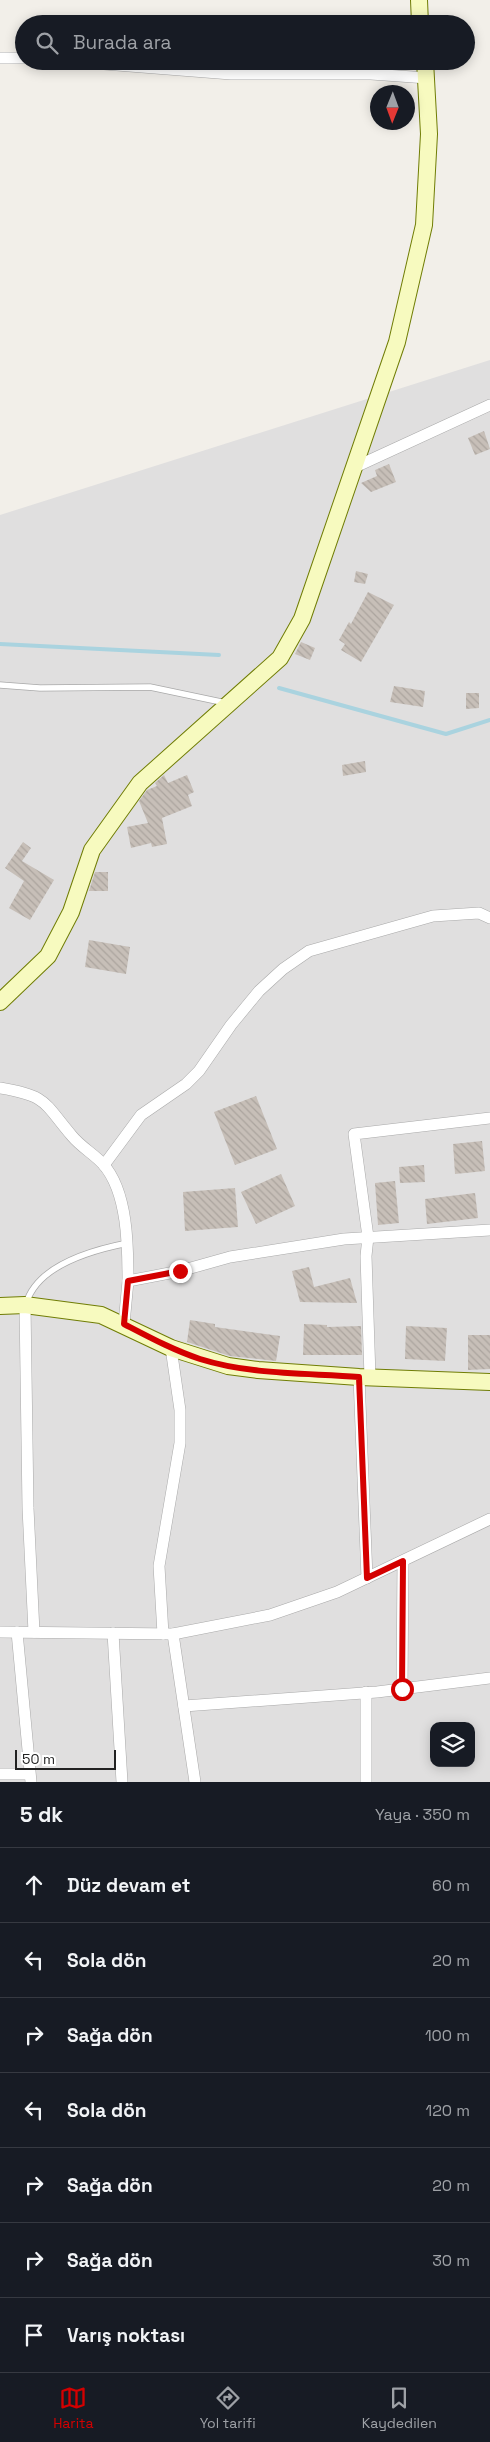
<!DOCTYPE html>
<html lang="tr">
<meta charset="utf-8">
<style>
:root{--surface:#171b24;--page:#20242c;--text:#f1f3f6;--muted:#9ea1a6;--line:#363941;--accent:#d40000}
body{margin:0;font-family:"Space Grotesk",sans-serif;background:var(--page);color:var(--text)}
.controls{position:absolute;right:15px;bottom:15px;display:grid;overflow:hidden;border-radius:10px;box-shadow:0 2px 12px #0003}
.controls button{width:45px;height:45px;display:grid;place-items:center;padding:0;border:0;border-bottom:1px solid var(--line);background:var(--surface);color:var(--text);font:25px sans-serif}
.compass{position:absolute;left:370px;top:85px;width:45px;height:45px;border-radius:50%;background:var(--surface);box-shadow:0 2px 12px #0003;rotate:181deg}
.scale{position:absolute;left:15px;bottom:12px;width:101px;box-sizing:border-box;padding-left:5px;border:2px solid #222;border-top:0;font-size:14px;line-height:18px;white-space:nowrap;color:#222;-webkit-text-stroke:4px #fff;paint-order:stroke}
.stop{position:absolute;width:15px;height:15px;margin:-11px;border:4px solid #d40000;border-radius:50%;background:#fff}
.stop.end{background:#d40000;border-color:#fff;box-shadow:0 1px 5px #0008}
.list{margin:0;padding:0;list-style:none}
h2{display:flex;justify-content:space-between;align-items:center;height:65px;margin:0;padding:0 20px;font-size:21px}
h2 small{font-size:16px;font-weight:400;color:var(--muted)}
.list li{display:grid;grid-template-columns:32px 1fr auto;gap:15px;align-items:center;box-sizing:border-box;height:75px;padding:0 20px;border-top:1px solid var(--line)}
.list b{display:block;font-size:19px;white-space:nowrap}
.list em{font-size:16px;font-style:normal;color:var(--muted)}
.icon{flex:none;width:28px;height:28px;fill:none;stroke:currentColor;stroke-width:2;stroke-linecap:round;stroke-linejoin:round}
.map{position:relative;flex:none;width:490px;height:1782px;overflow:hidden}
.search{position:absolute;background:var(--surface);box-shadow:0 2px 12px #0003;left:15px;right:15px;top:15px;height:55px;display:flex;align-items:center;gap:12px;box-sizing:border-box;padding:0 18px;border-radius:28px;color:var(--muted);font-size:19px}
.sheet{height:590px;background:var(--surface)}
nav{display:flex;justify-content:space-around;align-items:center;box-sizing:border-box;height:70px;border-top:1px solid var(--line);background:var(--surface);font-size:14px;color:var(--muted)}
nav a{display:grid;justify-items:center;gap:2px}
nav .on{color:var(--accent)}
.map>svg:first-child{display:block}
.residential{fill:#e0dfdf;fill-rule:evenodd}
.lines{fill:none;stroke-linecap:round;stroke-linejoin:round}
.stream{stroke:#aad3df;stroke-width:4}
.building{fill:url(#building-back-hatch)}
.lane-casing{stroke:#a9a9a9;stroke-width:7}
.street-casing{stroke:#a9a9a9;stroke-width:12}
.secondary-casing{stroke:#707d05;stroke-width:18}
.lane{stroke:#fff;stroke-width:5.5}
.street{stroke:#fff;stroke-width:11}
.secondary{stroke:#f7fabf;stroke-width:16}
.route{stroke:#d40000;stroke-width:6}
</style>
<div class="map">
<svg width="490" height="1782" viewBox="0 0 490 1782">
<defs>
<pattern id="building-back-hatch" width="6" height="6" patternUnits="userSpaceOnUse" patternTransform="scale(1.25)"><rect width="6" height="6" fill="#c7bfb8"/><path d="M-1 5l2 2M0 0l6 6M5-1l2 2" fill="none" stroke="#aba49e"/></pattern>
</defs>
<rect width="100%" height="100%" fill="#f2efe9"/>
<path class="residential" d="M 490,360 L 490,1782 L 0,1782 L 0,515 ZM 434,1726 L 471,1726 L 471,1763 L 434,1763 Z"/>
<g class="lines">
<g class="stream">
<polyline points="0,644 219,655"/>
<polyline points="279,688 446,734 490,720"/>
</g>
</g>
<g class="building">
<polygon points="484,431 490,449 475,455 468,438"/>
<polygon points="389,464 396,482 371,492 361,483 377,476 375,470"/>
<polygon points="356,571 368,574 365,584 354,582"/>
<polygon points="368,592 394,605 361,662 341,650 345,644 339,640 349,622 351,624"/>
<polygon points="301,642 315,648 310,660 295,654"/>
<polygon points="394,686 425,691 423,707 390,702"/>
<polygon points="466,693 479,693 479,708 466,709"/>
<polygon points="365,761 366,772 343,776 342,765"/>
<polygon points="164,775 168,783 187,775 194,792 188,795 192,806 162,818 167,844 152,847 151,843 131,848 127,827 148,823 139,801 147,790 157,786 155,783"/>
<polygon points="23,842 31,848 22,861 54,880 30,920 9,908 24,881 5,868"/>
<polygon points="95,872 108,872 108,891 89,891"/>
<polygon points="89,940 130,947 126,974 85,967"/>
<polygon points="256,1096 277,1149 235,1165 214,1112"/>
<polygon points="482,1141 485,1171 455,1174 453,1144"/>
<polygon points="424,1165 425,1182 400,1183 399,1167"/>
<polygon points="281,1174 295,1206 256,1224 241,1192"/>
<polygon points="395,1181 399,1223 378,1225 375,1183"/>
<polygon points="235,1188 238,1227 185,1231 183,1192"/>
<polygon points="475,1193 478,1218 427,1224 425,1199"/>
<polygon points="309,1267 314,1287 350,1278 357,1303 300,1302 292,1271"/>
<polygon points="190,1320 215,1324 215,1327 280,1336 276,1361 230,1356 187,1342"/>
<polygon points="304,1324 327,1325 327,1327 361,1326 362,1355 303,1355"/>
<polygon points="406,1326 447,1328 445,1361 405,1359"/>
<polygon points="468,1335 490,1335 490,1369 468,1370"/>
</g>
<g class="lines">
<g class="lane-casing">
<g id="lane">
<polyline points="0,685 40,688 150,687 226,703"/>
<path d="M 26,1304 C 37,1265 92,1250 128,1243"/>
</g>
</g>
<g class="street-casing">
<g id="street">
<polyline points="0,58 24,58"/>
<polyline points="66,61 231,74 371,74 427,78"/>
<polyline points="353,468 490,405"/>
<path d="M 0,1088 C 48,1096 43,1102 72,1136 C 81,1147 94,1154 103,1164 C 128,1192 128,1247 128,1281"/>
<polyline points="104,1165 141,1115 186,1084 199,1071 231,1025 259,991 283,969 309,951 433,916 479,913 490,918"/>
<polyline points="25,1305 28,1508 34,1632"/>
<polyline points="124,1324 128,1281 180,1271 230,1257 344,1239 490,1230"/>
<polyline points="359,1377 367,1578"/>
<polyline points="370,1377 366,1256 368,1237 354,1134 490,1118"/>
<polyline points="0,1632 173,1634 270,1615 337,1592 490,1519"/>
<polyline points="17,1632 31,1782"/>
<polyline points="113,1633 122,1782"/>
<polyline points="163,1634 159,1566 180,1443 180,1410 171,1348"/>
<polyline points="173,1634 195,1782"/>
<polyline points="402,1689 403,1561"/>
<polyline points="366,1692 366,1782"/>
<polyline points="184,1706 377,1692 490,1678"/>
<polyline points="0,1774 29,1774"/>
</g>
</g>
<g class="secondary-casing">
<g id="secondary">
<polyline points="419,0 420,24"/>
<polyline points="0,1002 48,956 71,912 92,850 140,783 280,658 302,619 397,342 424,225 429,134 425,61"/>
<polyline points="0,1306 25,1305 101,1315 171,1348 228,1366 258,1370 359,1377 490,1382"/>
</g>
</g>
<use href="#lane" class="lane"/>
<use href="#street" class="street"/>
<use href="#secondary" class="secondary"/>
</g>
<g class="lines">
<path class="route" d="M 180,1271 L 128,1281 L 124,1324 C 149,1337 173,1350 200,1359 C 251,1375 307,1373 359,1377 L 367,1578 L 403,1561 L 402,1689"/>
</g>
</svg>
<div class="controls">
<button><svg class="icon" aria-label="layers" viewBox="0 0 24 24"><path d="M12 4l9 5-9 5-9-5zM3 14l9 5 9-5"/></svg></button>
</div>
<svg class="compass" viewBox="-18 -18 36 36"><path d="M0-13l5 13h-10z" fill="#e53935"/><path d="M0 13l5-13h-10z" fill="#9ea1a6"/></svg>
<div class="scale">50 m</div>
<div class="stop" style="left:402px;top:1689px"></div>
<div class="stop end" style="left:180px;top:1271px"></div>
<div class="search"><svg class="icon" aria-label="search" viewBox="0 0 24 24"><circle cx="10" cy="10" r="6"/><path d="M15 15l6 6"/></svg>Burada ara</div>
</div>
<section class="sheet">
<h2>5 dk<small>Yaya · 350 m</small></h2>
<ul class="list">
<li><svg class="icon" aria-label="ahead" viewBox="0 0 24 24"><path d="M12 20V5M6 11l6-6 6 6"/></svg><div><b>Düz devam et</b></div><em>60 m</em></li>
<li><svg class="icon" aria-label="left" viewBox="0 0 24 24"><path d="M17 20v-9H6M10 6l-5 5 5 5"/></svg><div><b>Sola dön</b></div><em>20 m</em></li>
<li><svg class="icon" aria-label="right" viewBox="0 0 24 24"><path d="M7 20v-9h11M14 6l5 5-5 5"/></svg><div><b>Sağa dön</b></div><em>100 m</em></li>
<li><svg class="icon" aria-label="left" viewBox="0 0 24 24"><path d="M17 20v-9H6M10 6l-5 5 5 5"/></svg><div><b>Sola dön</b></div><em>120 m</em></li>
<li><svg class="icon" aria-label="right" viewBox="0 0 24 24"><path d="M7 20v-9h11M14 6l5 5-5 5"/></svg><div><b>Sağa dön</b></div><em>20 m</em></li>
<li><svg class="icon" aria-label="right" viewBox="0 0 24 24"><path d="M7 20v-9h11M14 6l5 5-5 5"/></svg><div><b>Sağa dön</b></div><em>30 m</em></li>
<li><svg class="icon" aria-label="arrive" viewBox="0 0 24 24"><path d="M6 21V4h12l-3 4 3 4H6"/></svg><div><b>Varış noktası</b></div></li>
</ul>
</section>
<nav>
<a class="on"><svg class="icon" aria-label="map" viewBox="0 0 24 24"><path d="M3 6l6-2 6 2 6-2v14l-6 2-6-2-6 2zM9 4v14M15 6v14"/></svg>Harita</a>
<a><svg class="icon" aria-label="directions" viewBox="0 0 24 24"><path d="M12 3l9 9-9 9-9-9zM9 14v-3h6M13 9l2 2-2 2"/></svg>Yol tarifi</a>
<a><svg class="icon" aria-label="saved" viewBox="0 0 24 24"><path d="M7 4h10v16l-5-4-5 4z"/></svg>Kaydedilen</a>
</nav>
